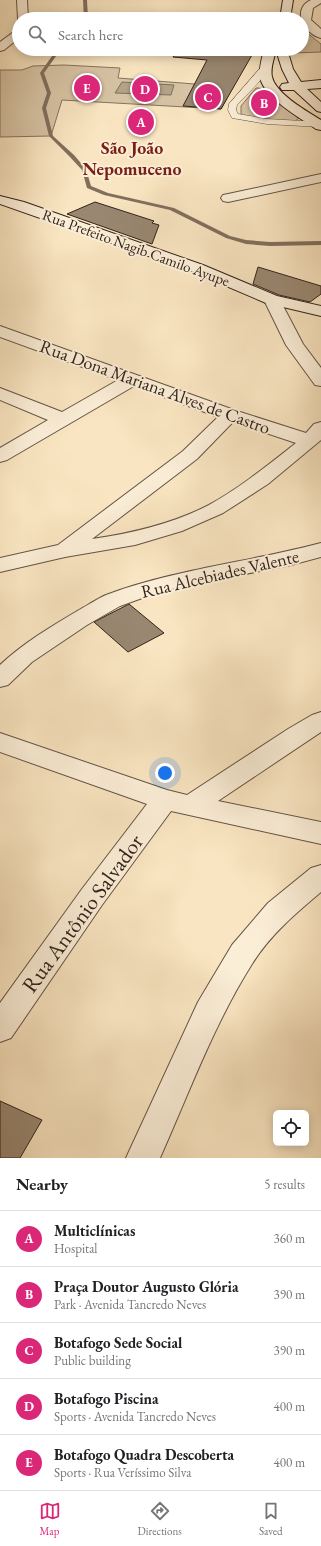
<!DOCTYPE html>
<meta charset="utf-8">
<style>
:root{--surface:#fff;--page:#f2f2f2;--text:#202124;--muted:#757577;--line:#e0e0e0;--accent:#db2777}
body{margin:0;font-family:"EB Garamond",serif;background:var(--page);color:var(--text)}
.controls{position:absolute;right:12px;bottom:12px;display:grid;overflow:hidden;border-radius:6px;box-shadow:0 2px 10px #0003}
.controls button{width:36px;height:36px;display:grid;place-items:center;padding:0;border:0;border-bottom:1px solid var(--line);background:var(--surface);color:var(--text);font:20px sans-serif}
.you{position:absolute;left:165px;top:773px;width:14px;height:14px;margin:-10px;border:3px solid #fff;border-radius:50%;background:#1a73e8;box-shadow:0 0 0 6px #1a73e833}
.badge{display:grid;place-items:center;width:26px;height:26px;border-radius:50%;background:var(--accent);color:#fff;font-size:13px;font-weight:700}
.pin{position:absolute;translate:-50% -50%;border:2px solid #fff;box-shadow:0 1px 4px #0006}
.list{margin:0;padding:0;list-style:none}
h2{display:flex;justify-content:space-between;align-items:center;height:52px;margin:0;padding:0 16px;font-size:17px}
h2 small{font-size:13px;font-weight:400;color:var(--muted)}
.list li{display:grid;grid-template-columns:26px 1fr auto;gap:12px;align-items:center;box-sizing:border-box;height:56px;padding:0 16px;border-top:1px solid var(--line)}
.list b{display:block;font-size:15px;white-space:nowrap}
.list p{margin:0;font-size:13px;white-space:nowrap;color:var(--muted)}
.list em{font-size:13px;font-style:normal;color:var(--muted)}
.icon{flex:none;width:22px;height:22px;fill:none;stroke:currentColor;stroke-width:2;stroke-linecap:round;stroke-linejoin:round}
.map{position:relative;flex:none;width:321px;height:1158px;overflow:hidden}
.search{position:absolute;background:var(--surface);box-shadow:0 2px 10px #0003;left:12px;right:12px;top:12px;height:44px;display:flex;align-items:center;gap:10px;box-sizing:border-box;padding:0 14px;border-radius:22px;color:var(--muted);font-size:15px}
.sheet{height:332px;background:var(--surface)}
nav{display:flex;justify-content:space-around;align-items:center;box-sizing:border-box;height:56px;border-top:1px solid var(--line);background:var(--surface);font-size:11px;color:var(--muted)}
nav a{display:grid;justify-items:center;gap:2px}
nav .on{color:var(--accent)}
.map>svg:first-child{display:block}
.green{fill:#d7c4a5;stroke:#847360}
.water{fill:#b5a389;stroke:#816f5d}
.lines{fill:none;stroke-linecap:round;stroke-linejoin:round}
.stream{fill:#816f5d;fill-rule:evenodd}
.building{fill:#998771;stroke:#32221b}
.lane-casing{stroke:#645344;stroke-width:1}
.street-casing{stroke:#645344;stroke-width:2}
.secondary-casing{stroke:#32221b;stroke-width:2}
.lane{fill:#fbeed7;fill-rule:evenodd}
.street{fill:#fbeed7;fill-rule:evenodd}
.secondary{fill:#fbeed7;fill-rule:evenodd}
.labels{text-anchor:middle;stroke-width:4;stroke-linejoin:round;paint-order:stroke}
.far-street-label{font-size:15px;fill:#32221b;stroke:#fbeed7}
.far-district-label{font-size:18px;font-weight:bold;fill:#7a1f14;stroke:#fbeed7}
.street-label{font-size:18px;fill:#32221b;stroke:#fbeed7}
.near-street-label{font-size:22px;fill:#32221b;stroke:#fbeed7}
</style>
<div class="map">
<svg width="321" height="1158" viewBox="0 0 321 1158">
<rect width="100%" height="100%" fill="#f9e5c1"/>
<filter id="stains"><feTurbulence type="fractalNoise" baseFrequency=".005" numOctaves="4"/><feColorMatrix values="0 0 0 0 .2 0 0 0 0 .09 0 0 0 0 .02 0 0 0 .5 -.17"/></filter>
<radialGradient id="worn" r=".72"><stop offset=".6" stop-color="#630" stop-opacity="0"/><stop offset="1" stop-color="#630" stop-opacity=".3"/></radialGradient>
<g class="green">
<polygon points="302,29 321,44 321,52 294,53 294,49 302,49"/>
<polygon points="64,65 120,68 118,78 233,87 221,109 62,100 51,136 0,137 0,70 22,70 33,66"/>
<polygon points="256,88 259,88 303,115 295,121 282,122 241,115 241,106"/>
</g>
<polygon class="water" points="122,82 174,85 171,95 115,93"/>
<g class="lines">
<g class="stream">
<polygon points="83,0 87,0 88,19 84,19"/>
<polygon points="57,49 61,49 44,73 51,93 46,108 53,136 74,155 86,169 91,186 108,193 174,208 230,236 246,240 270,242 321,241 321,245 270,246 246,244 226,238 170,210 104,195 87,188 82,170 70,157 49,136 42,108 47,93 40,73"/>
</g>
</g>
<g class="building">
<polygon points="179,49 233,49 233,53 252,55 221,109 183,106 207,60 173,57"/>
<polygon points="95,202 154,221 152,223 159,225 152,244 67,214"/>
<polygon points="258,267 321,286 321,294 310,302 279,295 253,284"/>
<polygon points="129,604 164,633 128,652 94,622"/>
<polygon points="0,1101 42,1120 20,1158 0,1158"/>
</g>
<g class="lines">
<g class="lane-casing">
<polygon id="lane" points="263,65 269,65 270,67 259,82 237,105 236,110 238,114 267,119 320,122 321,127 267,124 232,118 228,110 229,104"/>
</g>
<g class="street-casing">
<g id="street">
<polygon points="17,0 27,0 28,19 19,19 19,21 18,19"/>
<path d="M 311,0 L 321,0 L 321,3 L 313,8 L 311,20 L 321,29 L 321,38 C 304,34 291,9 311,0 Z"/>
<polygon points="19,30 19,38 4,50 0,51 0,42 15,31"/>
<polygon points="321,174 321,182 228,202 223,201 221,198 223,195 228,194"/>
<polygon points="272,295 278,297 280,300 303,344 321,368 321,386 315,385 286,345 264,300 266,297"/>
<path d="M 0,326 L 237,411 L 306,433 L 314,424 L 321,422 L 321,440 L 268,484 L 223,513 L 182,531 L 135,545 L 65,557 L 0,572 L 0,558 L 58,545 L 183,451 L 218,417 L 134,386 L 7,460 L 0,462 L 0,448 L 48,420 L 0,400 L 0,388 L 62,412 L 118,380 L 0,337 ZM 233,422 L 296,443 C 268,465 240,488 209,505 C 172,524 133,533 92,539 L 197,459 Z"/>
<path d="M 321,543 L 321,557 L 291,565 L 189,585 L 159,592 L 120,606 L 87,625 L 32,662 L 8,685 L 0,687 L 0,665 C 23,643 52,626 79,610 C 88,605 97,599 106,595 C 175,569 250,562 321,543 Z"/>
<polygon points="321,712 321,732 218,801 321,822 321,844 171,811 102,905 11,1038 0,1042 0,1003 82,889 147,804 0,752 0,733 167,790 187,795 288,729 312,715"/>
<path d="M 321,865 L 321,892 C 296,913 270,935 252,964 C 214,1024 189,1093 160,1158 L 126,1158 L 198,1002 L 232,945 L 268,903 L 311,868 Z"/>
</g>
</g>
<g class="secondary-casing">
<g id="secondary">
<polygon points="283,0 293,0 290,19 280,19"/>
<path d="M 264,49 L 287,49 L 293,69 L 301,82 L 321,80 L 321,88 L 307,89 L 321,102 L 321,112 L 317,111 L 294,90 L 282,90 L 280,87 L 282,84 L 289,83 L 282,69 L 276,50 C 274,59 270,68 272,77 C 276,94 308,112 321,120 L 321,130 L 316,129 C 300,118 263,97 260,77 C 259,67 262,58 264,49 Z"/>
<polygon points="0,196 24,202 203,265 277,296 321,306 321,316 266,303 191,271 0,204"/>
</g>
</g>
<use href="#lane" class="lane"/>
<use href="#street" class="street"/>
<use href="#secondary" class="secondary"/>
</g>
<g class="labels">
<g class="far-street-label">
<text transform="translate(136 248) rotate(20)" y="5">Rua Prefeito Nagib Camilo Ayupe</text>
</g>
<g class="far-district-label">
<text x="132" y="154">São João<tspan x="132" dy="21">Nepomuceno</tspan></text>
</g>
<g class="street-label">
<text transform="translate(155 387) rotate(20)" y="6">Rua Dona Mariana Alves de Castro</text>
<text transform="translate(220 574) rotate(-13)" y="6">Rua Alcebiades Valente</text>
</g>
<g class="near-street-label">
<text transform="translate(82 913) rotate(-54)" y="8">Rua Antônio Salvador</text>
</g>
</g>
<rect width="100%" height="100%" filter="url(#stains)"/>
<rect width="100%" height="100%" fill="url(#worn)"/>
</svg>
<div class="controls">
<button><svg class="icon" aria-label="locate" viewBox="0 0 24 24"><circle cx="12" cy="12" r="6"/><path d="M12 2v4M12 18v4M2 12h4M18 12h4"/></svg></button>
</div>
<div class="you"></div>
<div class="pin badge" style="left:141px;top:122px">A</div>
<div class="pin badge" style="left:264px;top:103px">B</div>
<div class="pin badge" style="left:208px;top:97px">C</div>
<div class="pin badge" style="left:145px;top:89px">D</div>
<div class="pin badge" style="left:87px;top:88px">E</div>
<div class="search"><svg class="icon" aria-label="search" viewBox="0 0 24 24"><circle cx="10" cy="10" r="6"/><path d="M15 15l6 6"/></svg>Search here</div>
</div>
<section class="sheet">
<h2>Nearby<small>5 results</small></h2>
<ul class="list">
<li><span class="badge">A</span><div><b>Multiclínicas</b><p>Hospital</p></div><em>360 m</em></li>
<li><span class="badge">B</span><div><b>Praça Doutor Augusto Glória</b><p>Park · Avenida Tancredo Neves</p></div><em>390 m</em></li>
<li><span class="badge">C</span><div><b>Botafogo Sede Social</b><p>Public building</p></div><em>390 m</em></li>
<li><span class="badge">D</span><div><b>Botafogo Piscina</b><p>Sports · Avenida Tancredo Neves</p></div><em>400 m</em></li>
<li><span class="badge">E</span><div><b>Botafogo Quadra Descoberta</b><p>Sports · Rua Veríssimo Silva</p></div><em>400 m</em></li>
</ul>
</section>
<nav>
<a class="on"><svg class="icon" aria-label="map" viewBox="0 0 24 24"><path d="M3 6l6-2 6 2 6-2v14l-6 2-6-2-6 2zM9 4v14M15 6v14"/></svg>Map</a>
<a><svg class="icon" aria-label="directions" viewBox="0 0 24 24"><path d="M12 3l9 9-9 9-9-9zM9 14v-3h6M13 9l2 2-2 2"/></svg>Directions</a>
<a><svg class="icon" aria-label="saved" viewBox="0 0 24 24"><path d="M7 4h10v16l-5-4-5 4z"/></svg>Saved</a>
</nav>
